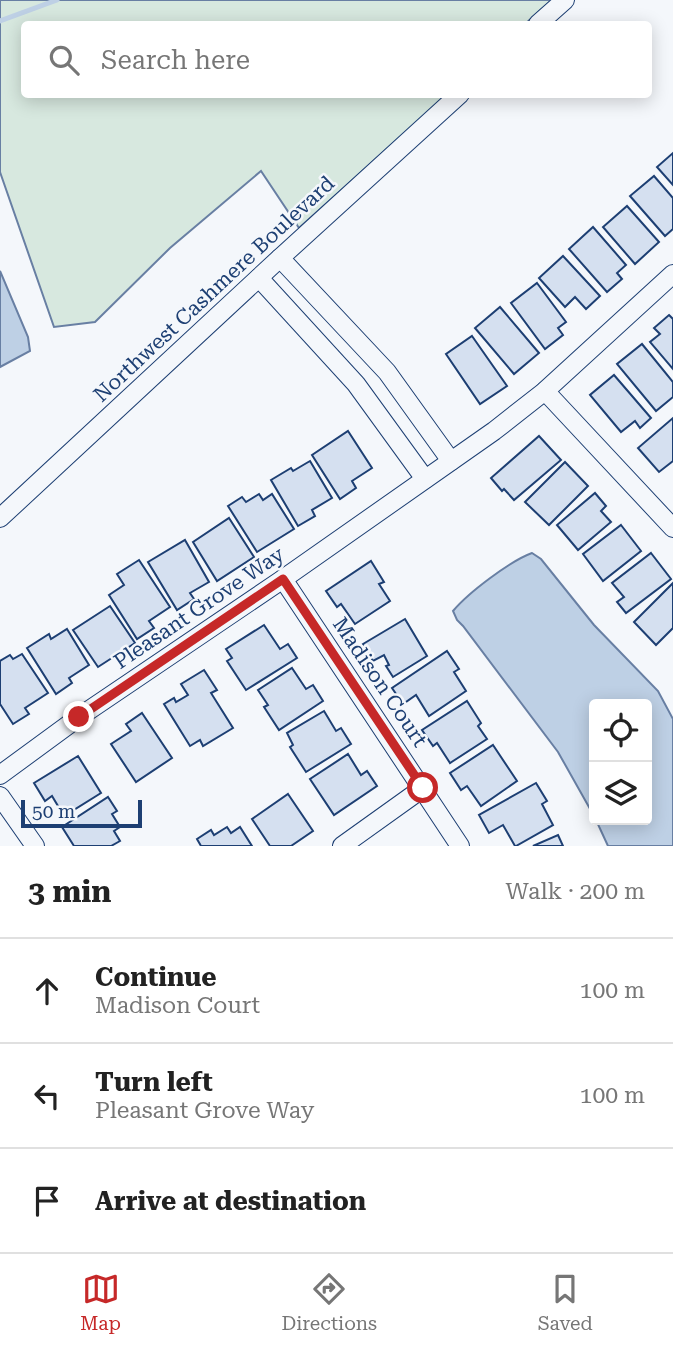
<!DOCTYPE html>
<meta charset="utf-8">
<style>
:root{--surface:#fff;--page:#f2f2f2;--text:#222;--muted:#767676;--line:#e0e0e0;--accent:#c62828}
body{margin:0;font-family:"Roboto Serif",serif;background:var(--page);color:var(--text)}
.controls{position:absolute;right:21px;bottom:21px;display:grid;overflow:hidden;border-radius:7px;box-shadow:0 4px 18px #0003}
.controls button{width:63px;height:63px;display:grid;place-items:center;padding:0;border:0;border-bottom:2px solid var(--line);background:var(--surface);color:var(--text);font:35px sans-serif}
.scale{position:absolute;left:21px;bottom:18px;width:121px;box-sizing:border-box;padding-left:7px;border:4px solid #1d3f73;border-top:0;font-size:19px;line-height:24px;white-space:nowrap;color:#1d3f73;-webkit-text-stroke:5px #f4f7fb;paint-order:stroke}
.stop{position:absolute;width:21px;height:21px;margin:-16px;border:5px solid #c62828;border-radius:50%;background:#fff}
.stop.end{background:#c62828;border-color:#fff;box-shadow:0 2px 7px #0008}
.list{margin:0;padding:0;list-style:none}
h2{display:flex;justify-content:space-between;align-items:center;height:91px;margin:0;padding:0 28px;font-size:30px}
h2 small{font-size:23px;font-weight:400;color:var(--muted)}
.list li{display:grid;grid-template-columns:46px 1fr auto;gap:21px;align-items:center;box-sizing:border-box;height:105px;padding:0 28px;border-top:2px solid var(--line)}
.list b{display:block;font-size:26px;white-space:nowrap}
.list p{margin:0;font-size:23px;white-space:nowrap;color:var(--muted)}
.list em{font-size:23px;font-style:normal;color:var(--muted)}
.icon{flex:none;width:38px;height:38px;fill:none;stroke:currentColor;stroke-width:2;stroke-linecap:round;stroke-linejoin:round}
.map{position:relative;flex:none;width:673px;height:846px;overflow:hidden}
.search{position:absolute;background:var(--surface);box-shadow:0 4px 18px #0003;left:21px;right:21px;top:21px;height:77px;display:flex;align-items:center;gap:18px;box-sizing:border-box;padding:0 24px;border-radius:7px;color:var(--muted);font-size:26px}
.sheet{height:406px;background:var(--surface)}
nav{display:flex;justify-content:space-around;align-items:center;box-sizing:border-box;height:98px;border-top:2px solid var(--line);background:var(--surface);font-size:19px;color:var(--muted)}
nav a{display:grid;justify-items:center;gap:4px}
nav .on{color:var(--accent)}
.map>svg:first-child{display:block}
.green{fill:#d7e8df;stroke:#687fa3;stroke-width:2}
.water{fill:#bed0e5;stroke:#687fa3;stroke-width:2}
.lines{fill:none;stroke-linecap:round;stroke-linejoin:round}
.stream{stroke:#bed0e5;stroke-width:5}
.building{fill:#d5e0f0;stroke:#1d3f73;stroke-width:2}
.minor-casing{stroke:#1d3f73;stroke-width:20}
.minor{stroke:#f4f7fb;stroke-width:18}
.route{stroke:#c62828;stroke-width:9}
.labels{text-anchor:middle;stroke-width:5;stroke-linejoin:round;paint-order:stroke}
.street-label{font-size:21px;fill:#1d3f73;stroke:#f4f7fb}
</style>
<div class="map">
<svg width="673" height="846" viewBox="0 0 673 846">
<rect width="100%" height="100%" fill="#f4f7fb"/>
<polygon class="green" points="0,0 552,0 525,24 24,24 24,94 447,95 299,228 261,171 170,248 95,322 54,327 0,172"/>
<g class="water">
<polygon points="0,271 28,337 30,351 0,367"/>
<path d="M 532,553 L 541,559 L 594,625 L 658,691 L 673,719 L 673,846 L 608,846 L 596,820 L 647,820 L 647,704 L 594,704 L 594,816 L 558,752 L 463,626 L 457,620 L 453,611 C 468,593 510,561 532,553 Z"/>
</g>
<g class="lines">
<polyline class="stream" points="0,21 57,0"/>
</g>
<g class="building">
<polygon points="673,153 673,185 657,167"/>
<polygon points="654,176 673,198 673,229 665,236 630,196"/>
<polygon points="627,206 659,242 635,264 603,227"/>
<polygon points="593,227 626,265 617,273 622,279 607,292 569,249"/>
<polygon points="563,256 600,296 586,309 575,297 565,307 539,278"/>
<polygon points="537,283 566,322 558,328 563,335 545,349 511,303"/>
<polygon points="500,307 539,353 514,374 475,328"/>
<polygon points="669,315 673,319 673,369 650,342 660,334 654,328"/>
<polygon points="472,336 507,386 480,404 446,354"/>
<polygon points="642,344 673,382 673,397 656,411 617,364"/>
<polygon points="614,375 651,418 640,428 635,421 621,432 590,395"/>
<polygon points="673,418 673,461 659,472 638,448"/>
<polygon points="348,431 372,468 352,481 356,488 340,499 312,455"/>
<polygon points="539,436 561,460 514,500 504,489 502,491 491,478"/>
<polygon points="310,461 332,498 312,510 315,516 298,526 271,480 291,468 293,471"/>
<polygon points="565,462 588,486 549,525 525,502"/>
<polygon points="595,493 606,506 601,511 611,522 578,550 557,525"/>
<polygon points="259,494 263,500 272,494 294,529 257,552 228,506 242,497 246,502"/>
<polygon points="229,518 254,557 217,581 193,542"/>
<polygon points="621,525 641,551 603,581 583,554"/>
<polygon points="185,540 209,582 190,593 194,599 177,610 148,562"/>
<polygon points="651,553 671,579 626,613 617,602 624,597 612,583"/>
<polygon points="139,560 170,607 149,621 154,628 137,639 109,595 124,585 117,574"/>
<polygon points="371,561 384,582 379,584 390,601 355,624 341,604 337,607 326,591"/>
<polygon points="673,583 673,628 656,645 634,622"/>
<polygon points="110,606 135,643 98,667 73,630"/>
<polygon points="405,619 427,656 393,677 386,666 389,665 384,655 373,661 363,644"/>
<polygon points="264,625 280,649 288,644 297,658 246,690 227,661 232,658 226,649"/>
<polygon points="67,629 89,665 69,678 72,683 56,694 27,648 49,634 51,639"/>
<polygon points="447,651 459,669 454,672 466,691 429,716 416,695 403,704 392,688"/>
<polygon points="22,654 48,693 25,708 29,714 13,724 0,704 0,661 10,655 13,659"/>
<polygon points="292,668 306,689 313,685 323,701 279,730 264,707 268,705 258,690"/>
<polygon points="204,670 217,690 211,693 233,728 203,746 200,740 190,746 164,704 174,698 176,702 188,695 181,684"/>
<polygon points="467,701 481,723 478,726 487,739 450,763 437,743 433,746 422,730"/>
<polygon points="324,711 336,731 341,728 351,744 306,772 290,747 293,745 287,733"/>
<polygon points="142,713 172,758 136,782 111,744 131,731 126,724"/>
<polygon points="493,745 517,781 481,806 467,786 461,790 450,773"/>
<polygon points="348,754 361,775 367,771 377,786 334,815 310,779"/>
<polygon points="78,756 101,793 64,816 52,796 45,801 34,783"/>
<polygon points="536,783 547,801 542,804 553,825 516,846 515,846 503,825 489,833 479,815"/>
<polygon points="288,794 313,831 291,846 270,846 252,819"/>
<polygon points="108,797 117,811 112,814 120,827 114,831 120,841 111,846 74,846 62,827"/>
<polygon points="227,827 231,833 240,827 252,846 201,846 197,839 211,830 214,835"/>
<polygon points="558,835 563,846 533,846"/>
</g>
<g class="lines">
<g class="minor-casing">
<g id="minor">
<polyline points="538,24 565,0"/>
<polyline points="280,258 387,372 451,461"/>
<polyline points="259,278 356,384 425,479"/>
<polyline points="545,391 673,528"/>
<polyline points="0,518 280,258 460,94"/>
<polyline points="283,579 460,846"/>
<polyline points="0,775 79,717 283,579 494,431 545,391 673,274"/>
<polyline points="0,796 35,846"/>
<polyline points="342,846 423,788"/>
</g>
</g>
<use href="#minor" class="minor"/>
</g>
<g class="lines">
<polyline class="route" points="79,717 283,579 423,788"/>
</g>
<g class="labels">
<g class="street-label">
<text transform="translate(214 289) rotate(-43)" y="7">Northwest Cashmere Boulevard</text>
<text transform="translate(199 608) rotate(-34)" y="7">Pleasant Grove Way</text>
<text transform="translate(380 682) rotate(56)" y="7">Madison Court</text>
</g>
</g>
</svg>
<div class="controls">
<button><svg class="icon" aria-label="locate" viewBox="0 0 24 24"><circle cx="12" cy="12" r="6"/><path d="M12 2v4M12 18v4M2 12h4M18 12h4"/></svg></button>
<button><svg class="icon" aria-label="layers" viewBox="0 0 24 24"><path d="M12 4l9 5-9 5-9-5zM3 14l9 5 9-5"/></svg></button>
</div>
<div class="scale">50 m</div>
<div class="stop" style="left:423px;top:788px"></div>
<div class="stop end" style="left:79px;top:717px"></div>
<div class="search"><svg class="icon" aria-label="search" viewBox="0 0 24 24"><circle cx="10" cy="10" r="6"/><path d="M15 15l6 6"/></svg>Search here</div>
</div>
<section class="sheet">
<h2>3 min<small>Walk · 200 m</small></h2>
<ul class="list">
<li><svg class="icon" aria-label="ahead" viewBox="0 0 24 24"><path d="M12 20V5M6 11l6-6 6 6"/></svg><div><b>Continue</b><p>Madison Court</p></div><em>100 m</em></li>
<li><svg class="icon" aria-label="left" viewBox="0 0 24 24"><path d="M17 20v-9H6M10 6l-5 5 5 5"/></svg><div><b>Turn left</b><p>Pleasant Grove Way</p></div><em>100 m</em></li>
<li><svg class="icon" aria-label="arrive" viewBox="0 0 24 24"><path d="M6 21V4h12l-3 4 3 4H6"/></svg><div><b>Arrive at destination</b></div></li>
</ul>
</section>
<nav>
<a class="on"><svg class="icon" aria-label="map" viewBox="0 0 24 24"><path d="M3 6l6-2 6 2 6-2v14l-6 2-6-2-6 2zM9 4v14M15 6v14"/></svg>Map</a>
<a><svg class="icon" aria-label="directions" viewBox="0 0 24 24"><path d="M12 3l9 9-9 9-9-9zM9 14v-3h6M13 9l2 2-2 2"/></svg>Directions</a>
<a><svg class="icon" aria-label="saved" viewBox="0 0 24 24"><path d="M7 4h10v16l-5-4-5 4z"/></svg>Saved</a>
</nav>
